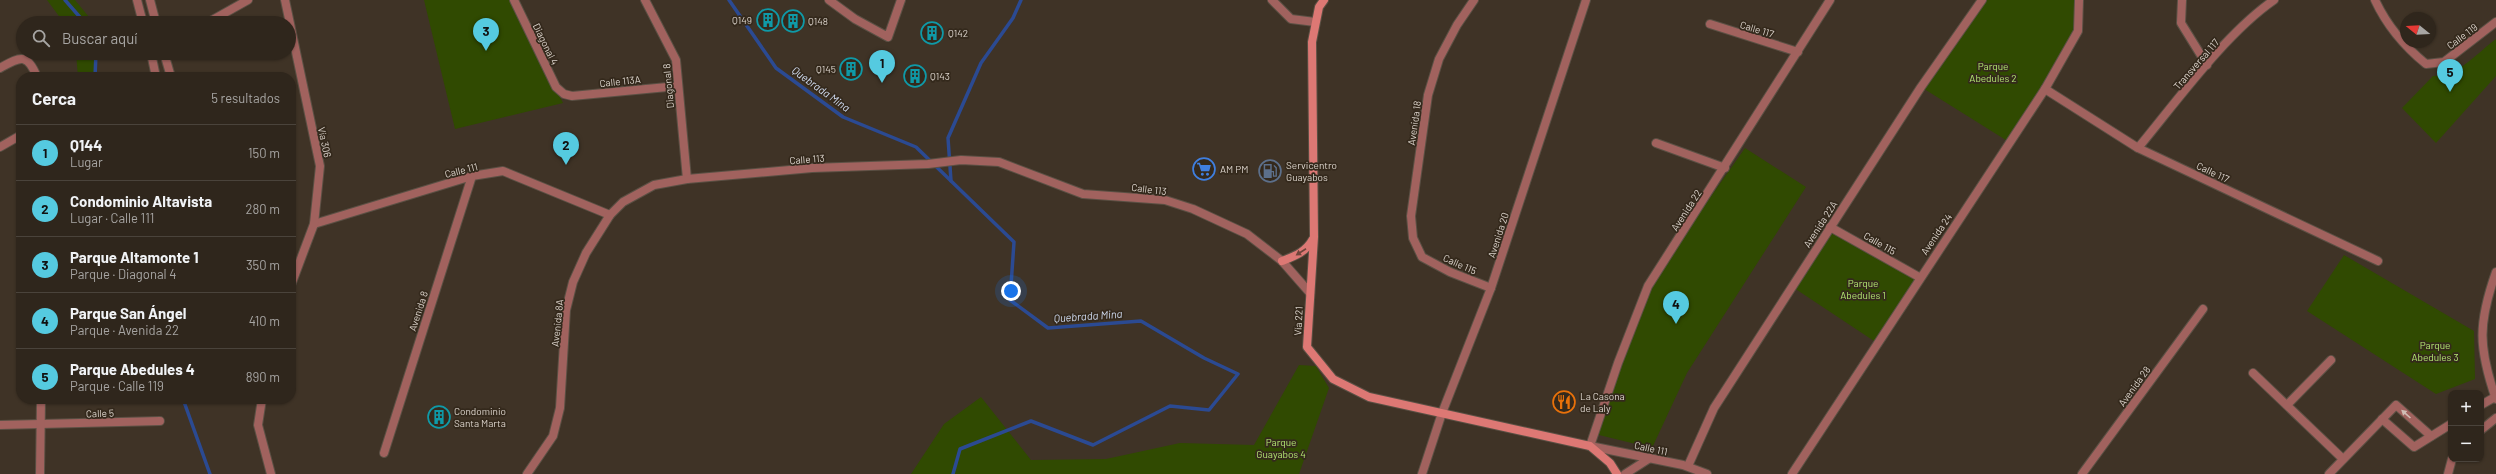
<!DOCTYPE html>
<html lang="es">
<meta charset="utf-8">
<style>
:root{--surface:#2f261c;--page:#3b3229;--text:#f1f3f6;--muted:#a7a5a3;--line:#4a433b;--accent:#55cae0}
body{margin:0;font-family:Barlow,sans-serif;background:var(--page);color:var(--text)}
.controls{position:absolute;right:12px;bottom:12px;display:grid;overflow:hidden;border-radius:8px;box-shadow:0 1px 3px #0004}
.controls button{width:36px;height:36px;display:grid;place-items:center;padding:0;border:0;border-bottom:1px solid var(--line);background:var(--surface);color:var(--text);font:20px sans-serif}
.compass{position:absolute;left:2400px;top:12px;width:36px;height:36px;border-radius:50%;background:var(--surface);box-shadow:0 1px 3px #0004;rotate:288deg}
.you{position:absolute;left:1011px;top:291px;width:14px;height:14px;margin:-10px;border:3px solid #fff;border-radius:50%;background:#1a73e8;box-shadow:0 0 0 6px #1a73e833}
.badge{display:grid;place-items:center;width:26px;height:26px;border-radius:50%;background:var(--accent);color:#111;font-size:13px;font-weight:700}
.pin{position:absolute;translate:-50% -33px;filter:drop-shadow(0 1px 2px #0008)}
.pin::after{content:'';position:absolute;top:21px;width:14px;height:12px;background:inherit;clip-path:polygon(0 0,100% 0,50% 100%)}
.list{margin:0;padding:0;list-style:none}
h2{display:flex;justify-content:space-between;align-items:center;height:52px;margin:0;padding:0 16px;font-size:17px}
h2 small{font-size:13px;font-weight:400;color:var(--muted)}
.list li{display:grid;grid-template-columns:26px 1fr auto;gap:12px;align-items:center;box-sizing:border-box;height:56px;padding:0 16px;border-top:1px solid var(--line)}
.list b{display:block;font-size:15px;white-space:nowrap}
.list p{margin:0;font-size:13px;white-space:nowrap;color:var(--muted)}
.list em{font-size:13px;font-style:normal;color:var(--muted)}
.icon{flex:none;width:22px;height:22px;fill:none;stroke:currentColor;stroke-width:2;stroke-linecap:round;stroke-linejoin:round}
.map{position:relative;flex:none;width:2496px;height:474px;overflow:hidden}
.search{position:absolute;background:var(--surface);box-shadow:0 1px 3px #0004;left:16px;top:16px;width:280px;height:44px;display:flex;align-items:center;gap:10px;box-sizing:border-box;padding:0 14px;border-radius:22px;color:var(--muted);font-size:15px}
.panel{position:absolute;background:var(--surface);box-shadow:0 1px 3px #0004;left:16px;top:72px;width:280px;height:332px;border-radius:16px}
.map>svg:first-child{display:block}
.green{fill:#304a01}
.lines{fill:none;stroke-linecap:round;stroke-linejoin:round}
.stream{stroke:#2b4a92;stroke-width:3.5}
.minor-casing{stroke:#5b5044;stroke-width:10}
.tertiary-casing{stroke:#5b5044;stroke-width:10}
.secondary-casing{stroke:#5b5044;stroke-width:10}
.minor{stroke:#a1625e;stroke-width:8}
.tertiary{stroke:#a1625e;stroke-width:8}
.secondary{stroke:#dd7874;stroke-width:8}
.oneway{fill:#6f453b}
.oneway2{fill:#d0bdb6}
.labels{text-anchor:middle;stroke-width:3.5;stroke-linejoin:round;paint-order:stroke}
.poi-label{font-size:10px;fill:#dcd4cc;stroke:#34291c;text-anchor:start}
.street-label{font-size:10px;fill:#dcd4cc;stroke:#34291c}
.park-label{font-size:10px;fill:#b3e672;stroke:#34291c}
.water-label{font-size:11px;font-style:italic;fill:#cfdaef;stroke:#34291c}
</style>
<div class="map">
<svg width="2496" height="474" viewBox="0 0 2496 474">
<rect width="100%" height="100%" fill="#3f3326"/>
<g class="green">
<polygon points="47,0 75,0 89,17 89,23 64,23"/>
<polygon points="424,0 511,0 563,103 455,129"/>
<polygon points="1982,0 2079,0 2078,31 2009,142 1921,87"/>
<path d="M 2496,39 L 2496,76 L 2436,143 L 2402,108 L 2433,76 C 2459,76 2477,53 2496,39 Z"/>
<polygon points="76,53 93,53 97,77 78,77"/>
<polygon points="1745,148 1806,187 1687,373 1652,448 1595,434 1648,286"/>
<polygon points="1830,227 1919,277 1877,343 1791,286"/>
<polygon points="2344,255 2474,331 2475,379 2436,394 2307,311"/>
<polygon points="1299,365 1316,366 1329,388 1299,474 911,474 944,424 981,397 1031,460 1106,459 1180,443 1254,445"/>
</g>
<g class="lines">
<g class="stream">
<polyline points="65,0 85,23"/>
<polyline points="729,0 776,68 843,117 916,147 1014,242 1010,300 1048,328 1141,321 1204,358 1238,374 1209,410 1170,406 1093,445 1031,421 960,449 953,474"/>
<polyline points="95,77 96,53"/>
<polyline points="951,181 948,138 981,63 1013,18 1021,0"/>
<polyline points="183,399 210,474"/>
</g>
<g class="minor-casing">
<g id="minor">
<polyline points="137,0 143,23"/>
<polyline points="150,0 156,23"/>
<polyline points="514,0 556,87 564,94 572,96 678,86"/>
<polyline points="645,0 676,60 687,179"/>
<polyline points="829,0 855,19 888,37 901,0"/>
<polyline points="1272,0 1291,19 1315,22"/>
<polyline points="1474,0 1457,25 1439,59 1428,95 1411,216 1413,238 1422,257 1450,272 1491,288"/>
<polyline points="2182,0 2181,23 2207,65"/>
<path d="M 2375,0 C 2387,26 2404,46 2426,64 L 2444,62 L 2496,22"/>
<polyline points="207,23 248,0"/>
<polyline points="1710,24 1798,52"/>
<polyline points="151,53 156,77"/>
<polyline points="164,53 171,77"/>
<path d="M 0,68 C 20,57 27,52 37,77"/>
<polyline points="2045,89 2138,148 2378,261"/>
<polyline points="1656,143 1725,168"/>
<polyline points="0,147 21,135"/>
<path d="M 2138,148 C 2177,101 2225,34 2274,0"/>
<polyline points="314,224 472,176 503,171 610,215"/>
<polyline points="1830,227 1919,277"/>
<path d="M 2496,272 C 2478,323 2478,347 2496,399"/>
<polyline points="2253,373 2343,459"/>
<polyline points="2287,405 2331,360"/>
<polyline points="2481,405 2495,397"/>
<polyline points="2382,419 2414,447 2451,424"/>
<polyline points="0,425 160,421"/>
<polyline points="2481,430 2496,418"/>
<polyline points="384,453 472,176"/>
<polyline points="1688,466 1714,408 1921,87 1982,0"/>
<polyline points="40,474 41,399"/>
<polyline points="527,474 553,436 560,408 566,310 573,282 586,253 610,215 623,202 654,185 687,179 812,168 928,164 961,160 999,162 1083,194 1165,200 1193,209 1247,234 1282,261 1310,293"/>
<polyline points="1422,474 1442,413 1491,288 1586,0"/>
<polyline points="1625,474 1650,458"/>
<polyline points="1707,474 1683,465 1590,446 1618,363 1648,286 1830,0"/>
<polyline points="1792,474 2045,89 2078,31 2079,0"/>
<polyline points="2082,474 2203,309"/>
<polyline points="2329,474 2396,405 2431,436"/>
<polyline points="2448,474 2452,459"/>
</g>
</g>
<g class="tertiary-casing">
<g id="tertiary">
<polyline points="285,0 320,166 314,224 291,285"/>
<polyline points="262,399 258,425 271,474"/>
</g>
</g>
<g class="secondary-casing">
<g id="secondary">
<polyline points="1324,0 1319,7 1312,42 1314,237 1307,347 1333,379 1369,397 1590,446 1610,463 1617,474"/>
<path d="M 1282,261 C 1295,256 1306,252 1313,239"/>
</g>
</g>
<use href="#minor" class="minor"/>
<use href="#tertiary" class="tertiary"/>
<use href="#secondary" class="secondary"/>
</g>
<defs><path id="oneway-solid" d="M-6-.8H1V-3.2L6.5 0L1 3.2V.8H-6Z"/></defs>
<use class="oneway" href="#oneway-solid" transform="translate(1301 252) rotate(147)"/>
<use class="oneway2" href="#oneway-solid" transform="translate(2406 414) rotate(-138)"/>
<defs>
<g id="building-ring" transform="scale(1.15)"><circle r="9.5" fill="#34291c" stroke="#0f9aa8" stroke-width="1.5"/><path d="M-4-6H4V6H1V3H-1V6H-4ZM-2.5-4.3h1.7v1.8h-1.7ZM.8-4.3h1.7v1.8H.8ZM-2.5-1h1.7V.8h-1.7ZM.8-1h1.7V.8H.8Z" fill="#0f9aa8"/></g>
<g id="supermarket-ring" transform="scale(1.15)"><circle r="9.5" fill="#34291c" stroke="#3f7fe0" stroke-width="1.5"/><path d="M-6-5.5h2.5l.6 2H6L4.5 2H-2.5L-4.4-4H-6ZM-1.5 3.2a1.3 1.3 0 1 0 .1 0ZM3 3.2a1.3 1.3 0 1 0 .1 0Z" fill="#3f7fe0"/></g>
<g id="fuel-ring" transform="scale(1.15)"><circle r="9.5" fill="#34291c" stroke="#5c6f8a" stroke-width="1.5"/><path d="M-5.5-6h7V0h2V4h1.3V-2.5L3-4.5l.8-.8L6-3V5H2.5V1h-1V6h-7ZM-4.2-4.7v3.2H.2V-4.7Z" fill="#5c6f8a"/></g>
<g id="restaurant-ring" transform="scale(1.15)"><circle r="9.5" fill="#34291c" stroke="#e8710a" stroke-width="1.5"/><path d="M-5-6h1v4h1v-4h1v4h1v-4h1v5L-1.5 .5V6h-2V.5L-5-1ZM5-6V6H3V1.5H1.5Q1.5-4 5-6Z" fill="#e8710a"/></g>
</defs>
<g fill-rule="evenodd">
<use href="#building-ring" x="768" y="20"/>
<use href="#building-ring" x="793" y="21"/>
<use href="#building-ring" x="932" y="33"/>
<use href="#building-ring" x="851" y="69"/>
<use href="#building-ring" x="915" y="76"/>
<use href="#supermarket-ring" x="1204" y="169"/>
<use href="#fuel-ring" x="1270" y="171"/>
<use href="#restaurant-ring" x="1564" y="402"/>
<use href="#building-ring" x="439" y="417"/>
</g>
<g class="labels">
<g class="poi-label">
<text x="752" y="24" text-anchor="end">Q149</text>
<text x="808" y="25">Q148</text>
<text x="948" y="37">Q142</text>
<text x="836" y="73" text-anchor="end">Q145</text>
<text x="930" y="80">Q143</text>
<text x="1286" y="169">Servicentro<tspan x="1286" dy="12">Guayabos</tspan></text>
<text x="1220" y="173">AM PM</text>
<text x="1580" y="400">La Casona<tspan x="1580" dy="12">de Laly</tspan></text>
<text x="454" y="415">Condominio<tspan x="454" dy="12">Santa Marta</tspan></text>
</g>
<g class="street-label">
<text transform="translate(1757 29) rotate(17)" y="4">Calle 117</text>
<text transform="translate(2462 36) rotate(-37)" y="4">Calle 119</text>
<text transform="translate(546 44) rotate(64)" y="4">Diagonal 4</text>
<text transform="translate(2196 64) rotate(-49)" y="4">Transversal 117</text>
<text transform="translate(620 81) rotate(-6)" y="4">Calle 113A</text>
<text transform="translate(668 86) rotate(-95)" y="4">Diagonal 8</text>
<text transform="translate(1414 123) rotate(-82)" y="4">Avenida 18</text>
<text transform="translate(325 142) rotate(78)" y="4">Vía 306</text>
<text transform="translate(807 159) rotate(-4)" y="4">Calle 113</text>
<text transform="translate(461 170) rotate(-14)" y="4">Calle 111</text>
<text transform="translate(2213 172) rotate(25)" y="4">Calle 117</text>
<text transform="translate(1149 189) rotate(7)" y="4">Calle 113</text>
<text transform="translate(1686 210) rotate(-57)" y="4">Avenida 22</text>
<text transform="translate(1820 224) rotate(-57)" y="4">Avenida 22A</text>
<text transform="translate(1936 234) rotate(-56)" y="4">Avenida 24</text>
<text transform="translate(1498 235) rotate(-72)" y="4">Avenida 20</text>
<text transform="translate(1880 243) rotate(30)" y="4">Calle 115</text>
<text transform="translate(1460 264) rotate(24)" y="4">Calle 115</text>
<text transform="translate(418 311) rotate(-72)" y="4">Avenida 8</text>
<text transform="translate(1298 321) rotate(-87)" y="4">Vía 221</text>
<text transform="translate(557 323) rotate(-84)" y="4">Avenida 8A</text>
<text transform="translate(2134 386) rotate(-54)" y="4">Avenida 28</text>
<text transform="translate(100 413) rotate(-2)" y="4">Calle 5</text>
<text transform="translate(1651 448) rotate(12)" y="4">Calle 111</text>
</g>
<g class="park-label">
<text x="1993" y="70">Parque<tspan x="1993" dy="12">Abedules 2</tspan></text>
<text x="1863" y="287">Parque<tspan x="1863" dy="12">Abedules 1</tspan></text>
<text x="2435" y="349">Parque<tspan x="2435" dy="12">Abedules 3</tspan></text>
<text x="1281" y="446">Parque<tspan x="1281" dy="12">Guayabos 4</tspan></text>
</g>
<g class="water-label">
<text transform="translate(821 89) rotate(36)" y="4">Quebrada Mina</text>
<text transform="translate(1088 316) rotate(-4)" y="4">Quebrada Mina</text>
</g>
</g>
</svg>
<div class="controls">
<button>+</button>
<button>−</button>
</div>
<svg class="compass" viewBox="-18 -18 36 36"><path d="M0-13l5 13h-10z" fill="#e53935"/><path d="M0 13l5-13h-10z" fill="#a7a5a3"/></svg>
<div class="you"></div>
<div class="pin badge" style="left:882px;top:83px">1</div>
<div class="pin badge" style="left:566px;top:165px">2</div>
<div class="pin badge" style="left:486px;top:51px">3</div>
<div class="pin badge" style="left:1676px;top:324px">4</div>
<div class="pin badge" style="left:2450px;top:92px">5</div>
<div class="search"><svg class="icon" aria-label="search" viewBox="0 0 24 24"><circle cx="10" cy="10" r="6"/><path d="M15 15l6 6"/></svg>Buscar aquí</div>
<section class="panel">
<h2>Cerca<small>5 resultados</small></h2>
<ul class="list">
<li><span class="badge">1</span><div><b>Q144</b><p>Lugar</p></div><em>150 m</em></li>
<li><span class="badge">2</span><div><b>Condominio Altavista</b><p>Lugar · Calle 111</p></div><em>280 m</em></li>
<li><span class="badge">3</span><div><b>Parque Altamonte 1</b><p>Parque · Diagonal 4</p></div><em>350 m</em></li>
<li><span class="badge">4</span><div><b>Parque San Ángel</b><p>Parque · Avenida 22</p></div><em>410 m</em></li>
<li><span class="badge">5</span><div><b>Parque Abedules 4</b><p>Parque · Calle 119</p></div><em>890 m</em></li>
</ul>
</section>
</div>
